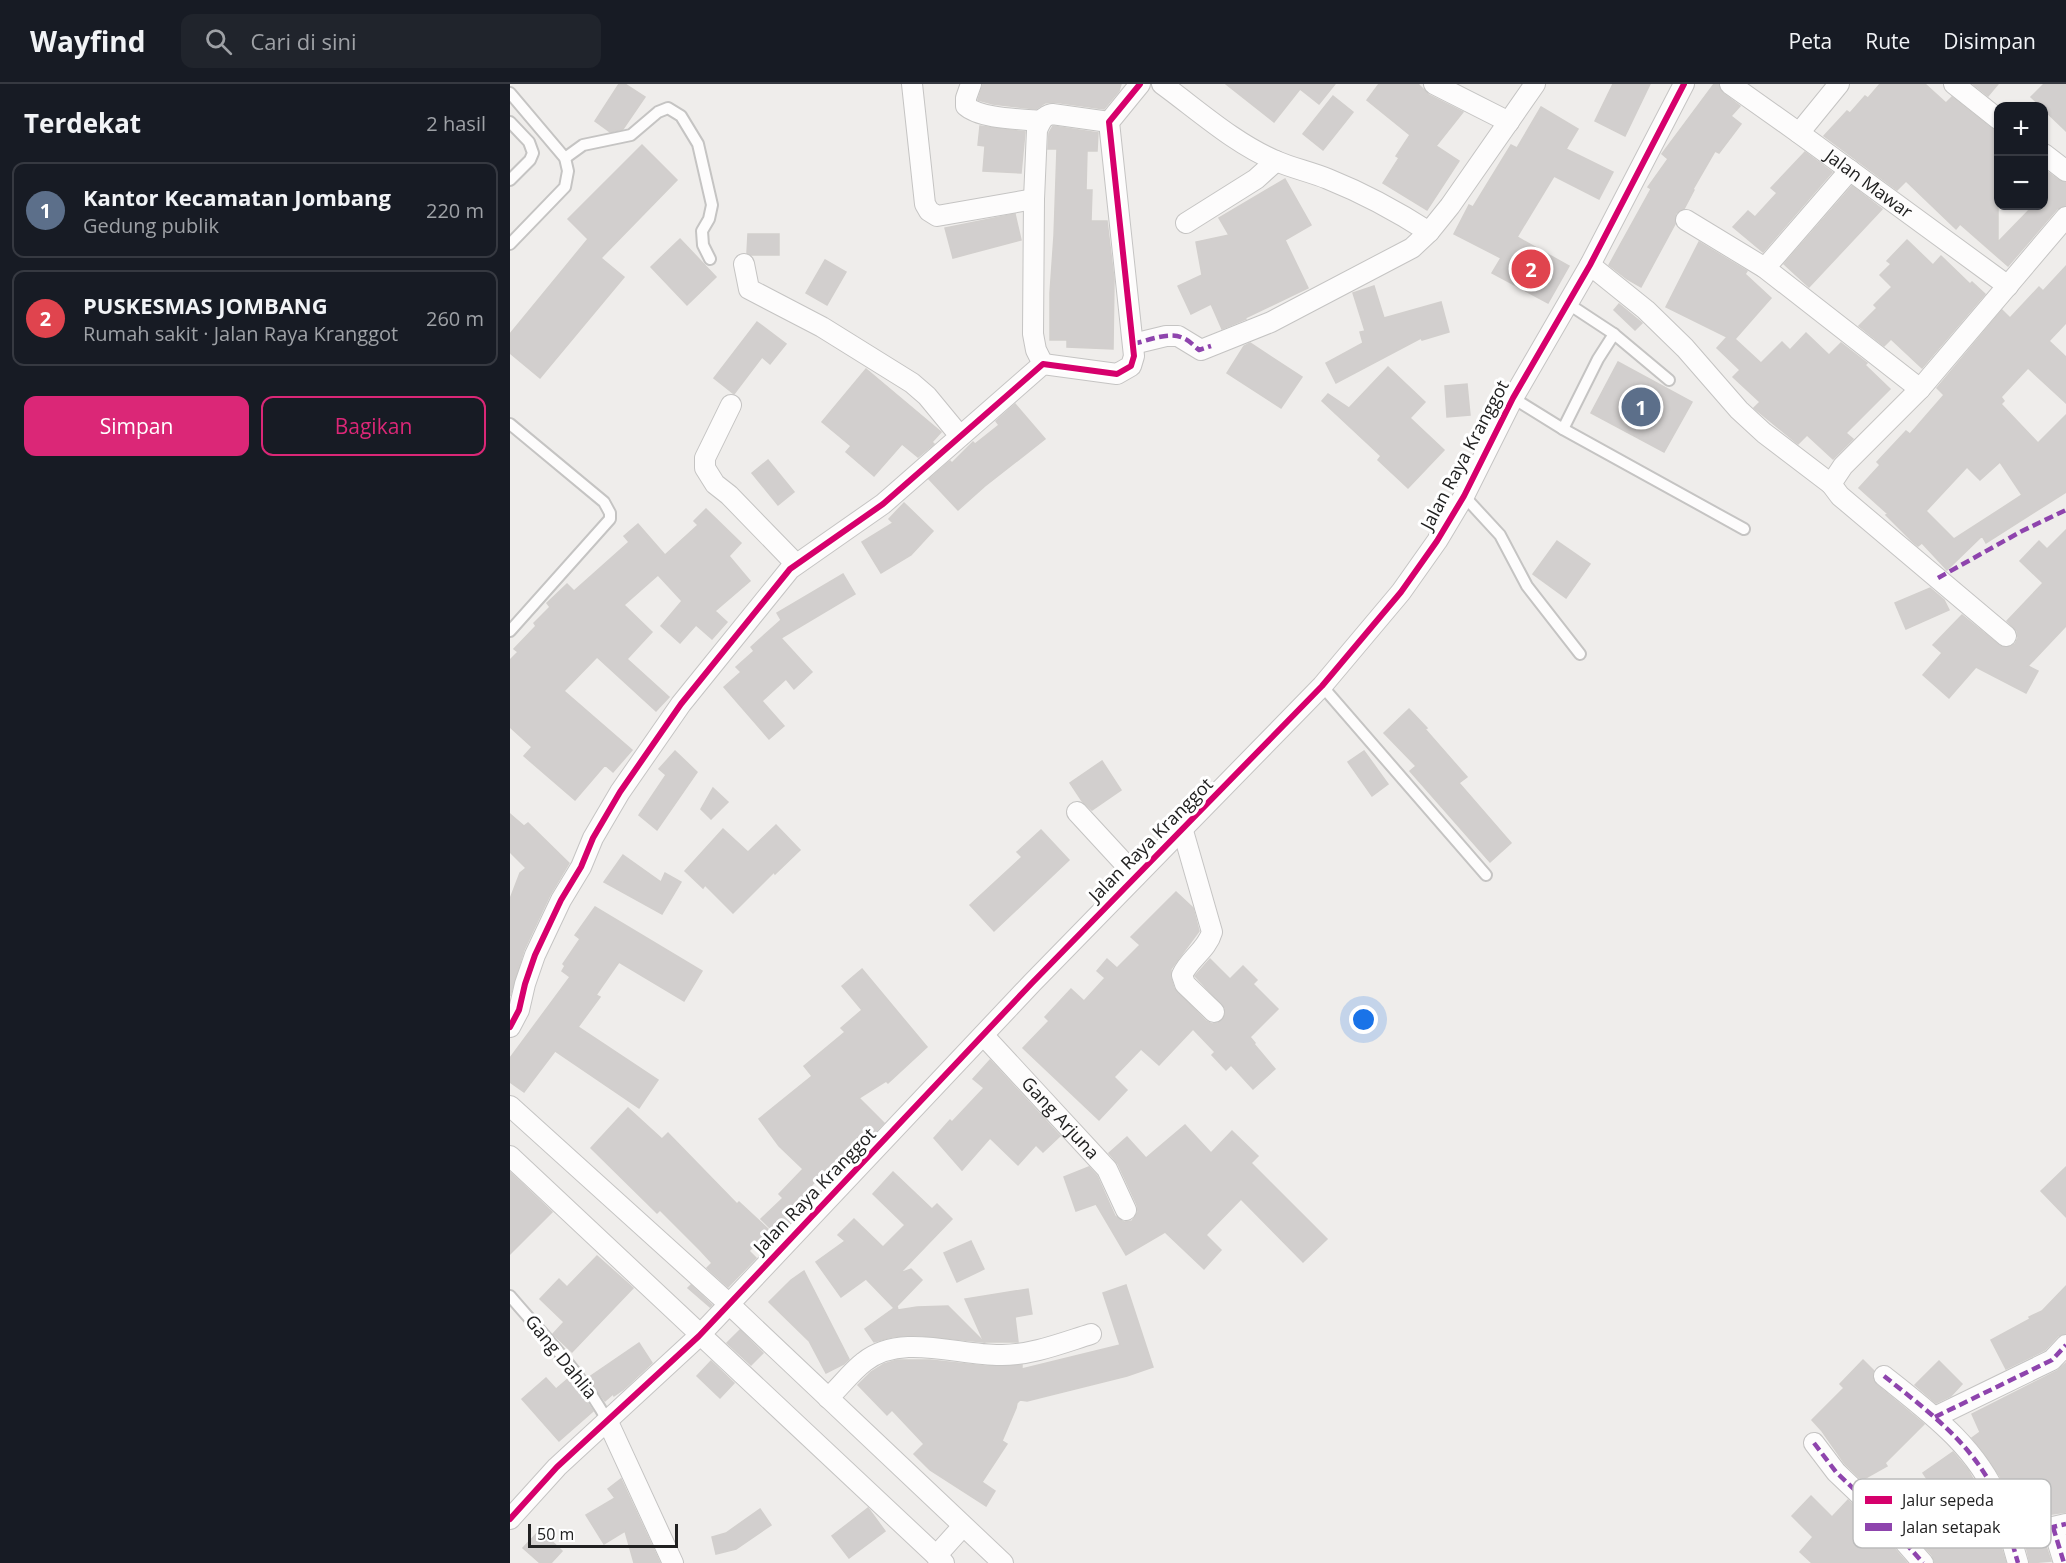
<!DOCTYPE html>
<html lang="id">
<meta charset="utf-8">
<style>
:root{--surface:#171b24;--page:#20242c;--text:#f1f3f6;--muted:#9ea1a6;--line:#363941;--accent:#db2777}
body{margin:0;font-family:"Open Sans",sans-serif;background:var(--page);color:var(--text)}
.controls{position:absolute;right:18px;top:18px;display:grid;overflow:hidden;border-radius:12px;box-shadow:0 2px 4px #0004}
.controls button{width:54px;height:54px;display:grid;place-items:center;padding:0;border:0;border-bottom:2px solid var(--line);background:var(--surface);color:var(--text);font:30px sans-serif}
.scale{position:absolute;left:18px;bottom:15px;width:150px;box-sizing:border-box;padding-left:6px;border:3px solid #212121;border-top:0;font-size:16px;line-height:21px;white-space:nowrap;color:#212121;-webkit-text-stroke:4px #fff;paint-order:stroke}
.you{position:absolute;left:854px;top:936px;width:21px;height:21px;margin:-15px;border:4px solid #fff;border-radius:50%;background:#1a73e8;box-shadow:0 0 0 9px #1a73e833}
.badge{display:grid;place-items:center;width:39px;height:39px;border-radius:50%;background:var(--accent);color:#fff;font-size:20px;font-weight:700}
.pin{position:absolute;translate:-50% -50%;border:3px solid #fff;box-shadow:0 2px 6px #0006}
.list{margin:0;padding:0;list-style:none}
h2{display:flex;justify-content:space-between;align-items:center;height:78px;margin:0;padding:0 24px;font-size:26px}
h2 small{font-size:20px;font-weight:400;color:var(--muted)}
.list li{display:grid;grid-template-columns:39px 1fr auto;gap:18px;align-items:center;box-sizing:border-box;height:96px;margin:0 12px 12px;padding:0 12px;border:2px solid var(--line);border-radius:12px}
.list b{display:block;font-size:22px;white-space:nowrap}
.list p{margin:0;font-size:20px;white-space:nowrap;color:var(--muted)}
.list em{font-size:20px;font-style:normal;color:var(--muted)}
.actions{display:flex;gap:12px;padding:18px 24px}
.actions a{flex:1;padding:14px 0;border:2px solid var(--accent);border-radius:12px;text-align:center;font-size:21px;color:var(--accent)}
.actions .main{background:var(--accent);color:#fff}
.icon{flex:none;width:33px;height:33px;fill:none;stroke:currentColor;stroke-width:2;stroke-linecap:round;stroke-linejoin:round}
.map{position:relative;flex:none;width:1556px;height:1479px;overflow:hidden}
header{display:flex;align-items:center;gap:36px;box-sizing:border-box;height:84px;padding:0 30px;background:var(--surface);border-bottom:2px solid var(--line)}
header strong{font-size:28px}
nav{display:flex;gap:33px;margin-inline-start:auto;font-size:21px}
.search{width:420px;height:54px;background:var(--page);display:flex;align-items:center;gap:15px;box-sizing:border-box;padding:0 21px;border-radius:12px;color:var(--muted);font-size:22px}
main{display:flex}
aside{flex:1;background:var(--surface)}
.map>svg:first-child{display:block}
.building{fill:#d2cfce;stroke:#d2cfcd;stroke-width:1.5;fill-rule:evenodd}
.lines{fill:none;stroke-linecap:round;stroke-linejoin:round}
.service-casing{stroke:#c5c4c3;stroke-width:14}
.minor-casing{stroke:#c5c4c3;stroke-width:22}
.service{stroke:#fdfcfc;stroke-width:10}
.minor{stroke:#fdfcfc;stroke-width:20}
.quiet{stroke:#8e44ad;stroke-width:4.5;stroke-dasharray:9 4.5;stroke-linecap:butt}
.cycleway-casing{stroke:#fff;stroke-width:10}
.cycleway{stroke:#d6006c;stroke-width:6}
.labels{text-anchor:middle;stroke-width:6;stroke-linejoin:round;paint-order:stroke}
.street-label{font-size:18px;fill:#212121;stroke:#fff}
.key{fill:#fff;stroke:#bcbcbc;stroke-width:1.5}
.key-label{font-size:16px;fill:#212121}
</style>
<header>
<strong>Wayfind</strong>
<div class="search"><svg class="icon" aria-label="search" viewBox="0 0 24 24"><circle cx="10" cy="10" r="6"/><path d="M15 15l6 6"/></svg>Cari di sini</div>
<nav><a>Peta</a><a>Rute</a><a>Disimpan</a></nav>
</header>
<main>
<aside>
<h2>Terdekat<small>2 hasil</small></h2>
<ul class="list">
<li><span class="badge" style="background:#5c6f8a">1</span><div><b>Kantor Kecamatan Jombang</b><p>Gedung publik</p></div><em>220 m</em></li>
<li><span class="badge" style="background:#e0444e">2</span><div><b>PUSKESMAS JOMBANG</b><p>Rumah sakit · Jalan Raya Kranggot</p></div><em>260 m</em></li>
</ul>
<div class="actions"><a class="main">Simpan</a><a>Bagikan</a></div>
</aside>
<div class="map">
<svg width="1556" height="1479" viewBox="0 0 1556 1479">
<rect width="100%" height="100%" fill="#efedeb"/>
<g class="building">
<polygon points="109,0 115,0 135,13 113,45 100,48 85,37"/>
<polygon points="473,0 611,0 609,7 594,25 544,18 535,19 526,25 483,20 468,16"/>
<polygon points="716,0 825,0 809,20 790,5 764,38"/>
<polygon points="869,0 908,0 919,11 953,28 926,62 949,77 917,126 873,99 889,74 886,72 900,51 857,16"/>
<polygon points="1103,0 1140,0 1115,52 1085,37"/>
<polygon points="1204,0 1208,0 1213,9 1230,22 1221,32 1231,40 1209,69 1205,67 1183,105 1184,106 1174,125 1166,129 1165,140 1131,203 1117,195 1099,181 1141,105 1138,103 1158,75 1152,70"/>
<polygon points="1370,0 1415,0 1436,19 1442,13 1481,44 1488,47 1488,158 1523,122 1533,122 1533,85 1549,96 1556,99 1556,121 1547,125 1498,182 1450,140 1446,145 1396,97 1387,106 1314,52 1337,27 1340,29 1355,12 1358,14"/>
<polygon points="1463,0 1488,0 1478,12"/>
<polygon points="1534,0 1556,0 1556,47 1533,25 1533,22 1531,22 1521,13"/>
<polygon points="823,12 843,28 813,66 793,50"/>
<polygon points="1031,23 1068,45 1056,65 1103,88 1089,115 1044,92 1007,153 1059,182 1038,219 982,189 991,174 944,150 959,121 963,123 1001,61 1007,64"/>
<polygon points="470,42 515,48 511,89 473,87 475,62 468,61"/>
<polygon points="543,42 588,49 587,67 577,67 576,106 582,106 581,137 597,137 604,195 603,265 557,263 557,256 540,256 540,209 544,152 547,65 538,65 539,49"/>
<polygon points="132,61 167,96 91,174 114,193 30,294 0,269 0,250 78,155 58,135"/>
<polygon points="1295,68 1322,88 1253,168 1223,143 1238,127 1245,133 1267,109 1261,104"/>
<polygon points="775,95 801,141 775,156 798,204 735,234 736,235 712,245 701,220 681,230 668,202 692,191 686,158 719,151 709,134"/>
<polygon points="1342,102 1372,125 1299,203 1274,180"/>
<polygon points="505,130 511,156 443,174 435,144"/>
<polygon points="238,150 269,150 269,171 241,171 237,169"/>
<polygon points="170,155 206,193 177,221 141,183"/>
<polygon points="1397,156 1423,181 1431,172 1460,200 1462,198 1475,210 1412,284 1381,255 1374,262 1349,242 1367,224 1364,221 1382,203 1370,191 1381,180 1377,177"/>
<polygon points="1189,158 1237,187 1235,190 1261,214 1225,255 1251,279 1272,258 1280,266 1296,249 1319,271 1331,259 1357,279 1355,281 1380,305 1336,349 1343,355 1323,375 1297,351 1288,360 1244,324 1250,318 1223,293 1230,286 1207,264 1217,253 1156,223"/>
<polygon points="315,176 336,188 317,221 296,209"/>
<path d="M 1556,182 L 1556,239 L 1539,257 L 1556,273 L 1556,319 L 1518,284 L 1491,313 L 1494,317 L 1491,320 L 1528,359 L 1556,331 L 1556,408 L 1476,459 L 1472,452 L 1437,486 L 1412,459 L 1408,462 L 1403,458 L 1376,431 L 1378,430 L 1349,404 L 1370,381 L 1367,378 L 1396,347 L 1400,350 L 1434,311 L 1427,304 L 1492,226 L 1500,234 L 1529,203 L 1533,207 ZM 1490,378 L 1512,411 L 1444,455 L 1416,427 L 1457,383 L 1470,396 Z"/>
<polygon points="864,202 874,234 931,218 939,248 912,256 911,254 826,299 816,279 853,259 850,248 855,247 843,209"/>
<polygon points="1109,220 1132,239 1125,246 1104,226"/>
<polygon points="247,238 276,260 260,280 252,273 224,310 204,294"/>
<polygon points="740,259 792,293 771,324 717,289 734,262"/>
<polygon points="1108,278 1182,318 1154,368 1081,329"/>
<polygon points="878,283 915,318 900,334 934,366 898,404 868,376 871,372 812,317 818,310 839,324"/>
<polygon points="356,285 431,348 422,358 424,360 408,373 392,360 364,392 336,368 341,362 312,338"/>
<polygon points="957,300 960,331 937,333 935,302"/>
<polygon points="505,320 535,355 475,402 448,426 419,395 440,377 442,379 463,358 465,360 489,341 486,337"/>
<polygon points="258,376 284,408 268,421 242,389"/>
<polygon points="394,419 423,447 401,471 371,489 352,458 383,439 379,435"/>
<polygon points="196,425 231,459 219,472 240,497 205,527 217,538 202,555 186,541 170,559 151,542 172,517 148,491 114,521 142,548 117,575 159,613 146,627 87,573 54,607 122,666 103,688 95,681 65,716 14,672 22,663 0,643 0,576 8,568 4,565 26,542 24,539 40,523 37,519 57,500 64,507 119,458 114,452 128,440 155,471 188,441 184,437"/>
<polygon points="1556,446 1556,542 1518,582 1528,587 1516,609 1466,583 1439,614 1413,591 1432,569 1423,561 1452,531 1489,561 1500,563 1505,560 1508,554 1507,547 1497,537 1533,499 1510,477 1529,457 1537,465"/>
<polygon points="1047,457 1080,480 1056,514 1023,490"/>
<polygon points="333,490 345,510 271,554 302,588 284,605 276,595 252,617 274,642 259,655 214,603 231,588 226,583 244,567 241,563 271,536 267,529"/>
<polygon points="1420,504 1434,516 1439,526 1396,545 1385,519"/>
<polygon points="899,625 917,644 915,645 957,693 949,699 1001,759 980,778 900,687 906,682 874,649"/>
<polygon points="165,667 187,688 147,746 129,731 156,691 149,685"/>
<polygon points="854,667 878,700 862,712 838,678"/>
<polygon points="592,677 611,706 582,726 572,717 560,699"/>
<polygon points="203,704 218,718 201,735 191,725"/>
<polygon points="0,730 14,742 18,739 59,779 40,811 14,866 0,912 0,815 10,789 16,784 0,768"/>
<polygon points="266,741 290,766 265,790 264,788 223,829 195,801 193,804 175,787 213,745 238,768"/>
<polygon points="531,746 559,776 484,847 460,821 512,773 507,768"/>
<polygon points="113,771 151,798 155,789 171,798 152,830 94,798"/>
<polygon points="666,808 683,824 689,847 661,885 661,894 664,904 696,937 702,940 708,939 715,931 715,924 685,892 700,875 720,895 733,882 747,896 743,900 768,925 740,953 745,959 744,960 765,985 743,1005 721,981 716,986 702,971 705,968 683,945 649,981 631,965 604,993 617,1006 589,1036 513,964 539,937 535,933 561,905 574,917 595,894 587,887 597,875 607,884 630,861 621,853"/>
<polygon points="85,823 192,887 174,917 109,878 86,911 90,913 68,943 148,996 129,1024 45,967 14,1008 0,998 0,974 60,893 52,887 55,882 53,880 70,855 65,851"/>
<polygon points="352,885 417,963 378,999 376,997 349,1014 374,1039 331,1084 325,1077 299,1104 306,1110 267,1151 251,1135 273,1114 269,1110 293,1085 269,1062 249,1035 302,992 294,982 335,948 331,944 352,926 332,902"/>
<polygon points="480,976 550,1052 533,1068 526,1061 508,1081 480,1054 452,1086 424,1054 440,1036 442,1038 474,1004 463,995"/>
<polygon points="118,1024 152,1055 158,1049 227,1120 229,1118 259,1146 239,1167 246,1174 218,1203 197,1184 202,1179 190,1166 150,1126 147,1129 81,1064"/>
<polygon points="675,1041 701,1069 722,1047 748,1072 741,1079 817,1155 793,1178 731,1115 696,1151 711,1166 694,1185 655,1148 616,1171 586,1120 566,1127 554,1093 579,1083 587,1092 605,1132 614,1138 622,1137 628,1128 627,1121 608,1080 599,1069 617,1053 636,1074"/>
<polygon points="1556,1083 1556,1133 1531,1107"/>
<polygon points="0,1088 42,1128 0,1170"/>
<polygon points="383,1088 422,1125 427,1120 442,1135 390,1189 401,1185 412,1196 386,1223 387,1222 388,1226 407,1223 438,1222 474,1258 403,1251 382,1253 364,1258 355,1245 384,1224 356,1195 331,1213 306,1178 335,1157 328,1151 344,1135 373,1163 395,1141 363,1110"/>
<polygon points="461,1157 474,1185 447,1198 434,1169"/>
<polygon points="87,1172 123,1204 62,1268 43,1250 54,1238 30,1215 49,1195 57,1203"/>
<polygon points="294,1187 339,1275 334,1280 316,1289 299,1257 259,1218 281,1196"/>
<polygon points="181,1201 202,1221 200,1223 178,1204"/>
<polygon points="616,1201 643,1283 617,1292 517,1317 510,1316 507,1319 506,1324 492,1357 497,1360 472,1398 485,1407 476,1422 420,1386 404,1370 414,1360 382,1326 377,1331 348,1301 361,1288 374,1280 387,1276 420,1276 475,1282 512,1281 512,1285 610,1261 593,1209"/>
<polygon points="1556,1202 1556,1249 1548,1252 1535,1266 1496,1285 1481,1256 1520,1235 1519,1233 1532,1227"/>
<polygon points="518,1205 522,1230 505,1233 508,1258 474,1258 455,1215"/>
<polygon points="230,1246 253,1269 241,1281 217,1259"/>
<polygon points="129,1259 142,1279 114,1305 104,1312 103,1310 95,1317 78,1294"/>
<polygon points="1353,1276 1364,1287 1363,1296 1367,1301 1414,1340 1375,1379 1377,1382 1352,1396 1335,1380 1312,1347 1302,1336 1334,1304 1330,1300"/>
<polygon points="201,1277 224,1299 210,1314 187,1292"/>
<polygon points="1429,1277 1452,1300 1441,1312 1426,1319 1405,1301"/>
<polygon points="1556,1279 1556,1428 1508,1435 1490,1392 1462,1354 1470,1348 1462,1330 1547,1287"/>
<polygon points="60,1293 83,1327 49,1357 12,1315 36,1294 46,1305"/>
<polygon points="1443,1368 1458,1386 1478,1422 1496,1479 1425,1479 1422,1471 1398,1444 1432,1417 1413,1389"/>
<polygon points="111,1395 150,1479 124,1479 115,1447 94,1460 76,1431 105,1414 98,1405"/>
<polygon points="1301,1412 1322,1433 1338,1416 1361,1438 1397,1479 1302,1479 1290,1468 1303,1453 1282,1432"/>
<polygon points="358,1424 375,1447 339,1474 322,1452"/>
<polygon points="250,1425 261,1441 226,1465 206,1470 202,1453 216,1449"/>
<polygon points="30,1446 52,1467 41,1479 30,1479 13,1464"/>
<polygon points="1534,1456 1541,1477 1520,1479 1515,1458"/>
</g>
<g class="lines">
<g class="service-casing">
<g id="service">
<polyline points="0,9 55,74 58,87 55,103 0,160"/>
<polyline points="0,38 19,58 23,69 20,76 0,96"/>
<polyline points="55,74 73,61 121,51 148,28 158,24 171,32 188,60 202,121 199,135 192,147 193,161 200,175"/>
<polyline points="1057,219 1104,250 1159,296"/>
<polyline points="1003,314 1053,345 1088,275 1104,250"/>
<polyline points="0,340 94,418 100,429 100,435 0,547"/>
<polyline points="1053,345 1234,445"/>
<polyline points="954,412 990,451 1017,502 1070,570"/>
<polyline points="812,602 976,791"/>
<path d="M 0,1212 C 34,1252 73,1291 98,1338"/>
</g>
</g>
<g class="minor-casing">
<g id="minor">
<polyline points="402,0 415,120 419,127 427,132 524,115"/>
<path d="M 461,0 L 456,14 L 456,22 C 470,35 512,35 531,37"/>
<path d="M 652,0 C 689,27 724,59 766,77 C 782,84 801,88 818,95 C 853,109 888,128 919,148"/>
<polyline points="924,0 999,38"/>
<path id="s1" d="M 1220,0 L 1289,49 L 1498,202"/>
<polyline points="1444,0 1488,35"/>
<polyline points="1289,49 1329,0"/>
<polyline points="1534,70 1556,87"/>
<polyline points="1176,136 1255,184 1410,305"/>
<polyline points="676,139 746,95 766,77"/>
<polyline points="234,180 239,205 312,243 402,299 417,312 450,352"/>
<polyline points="1080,181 1136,226 1175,264 1229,326 1254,349 1321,400"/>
<polyline points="1255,184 1340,86"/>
<polyline points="623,260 656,252 668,252 691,266 761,238 902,164 919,148 940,122 1025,0"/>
<path d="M 533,280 L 526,266 L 523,250 L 524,115 L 527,46 C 531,37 533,32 542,30 L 599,38"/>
<polyline points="221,321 195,374 195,384 205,400 219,411 286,480"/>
<polyline points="1496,552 1330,412 1321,400 1333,382 1410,305 1556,133"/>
<polyline points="567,728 626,792"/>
<path d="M 673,747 L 702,848 C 697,866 679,875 672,891 L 675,900 L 704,928"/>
<polyline points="0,943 9,926 15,900 25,871 51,816 71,783 83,754 110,708 171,620 280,485 373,420 533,280 607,290 621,282 624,272 599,38 630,0"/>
<path id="s2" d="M 474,952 L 597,1085 L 616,1126"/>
<polyline points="0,1022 218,1219 493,1479"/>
<polyline points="0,1072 434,1479"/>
<path d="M 1374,1292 C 1419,1328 1466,1362 1489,1417 C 1497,1437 1502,1459 1508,1479"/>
<path d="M 318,1314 C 330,1303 341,1288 354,1278 C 391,1248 449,1272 492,1271 C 522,1271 552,1259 581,1250"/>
<polyline points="1425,1333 1542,1276 1556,1261"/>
<polyline points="98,1338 163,1479"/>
<polyline points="1304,1359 1326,1388 1370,1430 1413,1479"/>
<polyline points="0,1435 47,1383 189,1252 522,899 812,602 891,508 927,457 954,412 1003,314 1080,181 1174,0"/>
<polyline points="1543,1443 1554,1479"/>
<polyline points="1498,1448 1543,1443 1556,1440"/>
<polyline points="426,1472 453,1442"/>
</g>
</g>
<use href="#service" class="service"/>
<use href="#minor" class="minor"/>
<g class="quiet">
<path d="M 623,260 C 637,257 659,247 673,254 C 679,256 684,262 689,266 L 701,262"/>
<polyline points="1428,494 1512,447 1556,426"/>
<path d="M 1374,1292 C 1419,1328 1466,1362 1489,1417 C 1497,1437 1502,1459 1508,1479"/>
<polyline points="1425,1333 1542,1276 1556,1261"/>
<polyline points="1304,1359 1326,1388 1370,1430 1413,1479"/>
<polyline points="1543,1443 1554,1479"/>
<polyline points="1498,1448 1543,1443 1556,1440"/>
</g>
<g class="cycleway-casing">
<g id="cycleway">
<polyline points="0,943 9,926 15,900 25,871 51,816 71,783 83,754 110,708 171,620 280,485 373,420 533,280 607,290 621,282 624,272 599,38 630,0"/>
<polyline points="0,1435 47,1383 189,1252 522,899 812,602 891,508 927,457 954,412 1003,314 1080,181 1174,0"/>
</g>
</g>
<use href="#cycleway" class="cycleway"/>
</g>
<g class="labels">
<g class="street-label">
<text dy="6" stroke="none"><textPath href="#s1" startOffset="171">Jalan Mawar</textPath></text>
<text transform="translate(955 371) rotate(-62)" y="6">Jalan Raya Kranggot</text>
<text transform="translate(641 756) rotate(-45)" y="6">Jalan Raya Kranggot</text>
<text dy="6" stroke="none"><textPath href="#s2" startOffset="112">Gang Arjuna</textPath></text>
<text transform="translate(305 1107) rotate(-46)" y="6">Jalan Raya Kranggot</text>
<text transform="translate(51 1273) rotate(51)" y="6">Gang Dahlia</text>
</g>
</g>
<rect x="1343" y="1395" width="198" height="69" rx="9" class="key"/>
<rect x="1355" y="1412" width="27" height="8" fill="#d6006c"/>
<rect x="1355" y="1439" width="27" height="8" fill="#8e44ad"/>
<g class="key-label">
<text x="1392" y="1422">Jalur sepeda</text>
<text x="1392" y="1449">Jalan setapak</text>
</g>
</svg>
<div class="controls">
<button>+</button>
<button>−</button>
</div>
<div class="scale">50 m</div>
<div class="you"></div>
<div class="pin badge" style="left:1131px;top:323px;background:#5c6f8a">1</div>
<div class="pin badge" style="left:1021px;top:185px;background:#e0444e">2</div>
</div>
</main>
